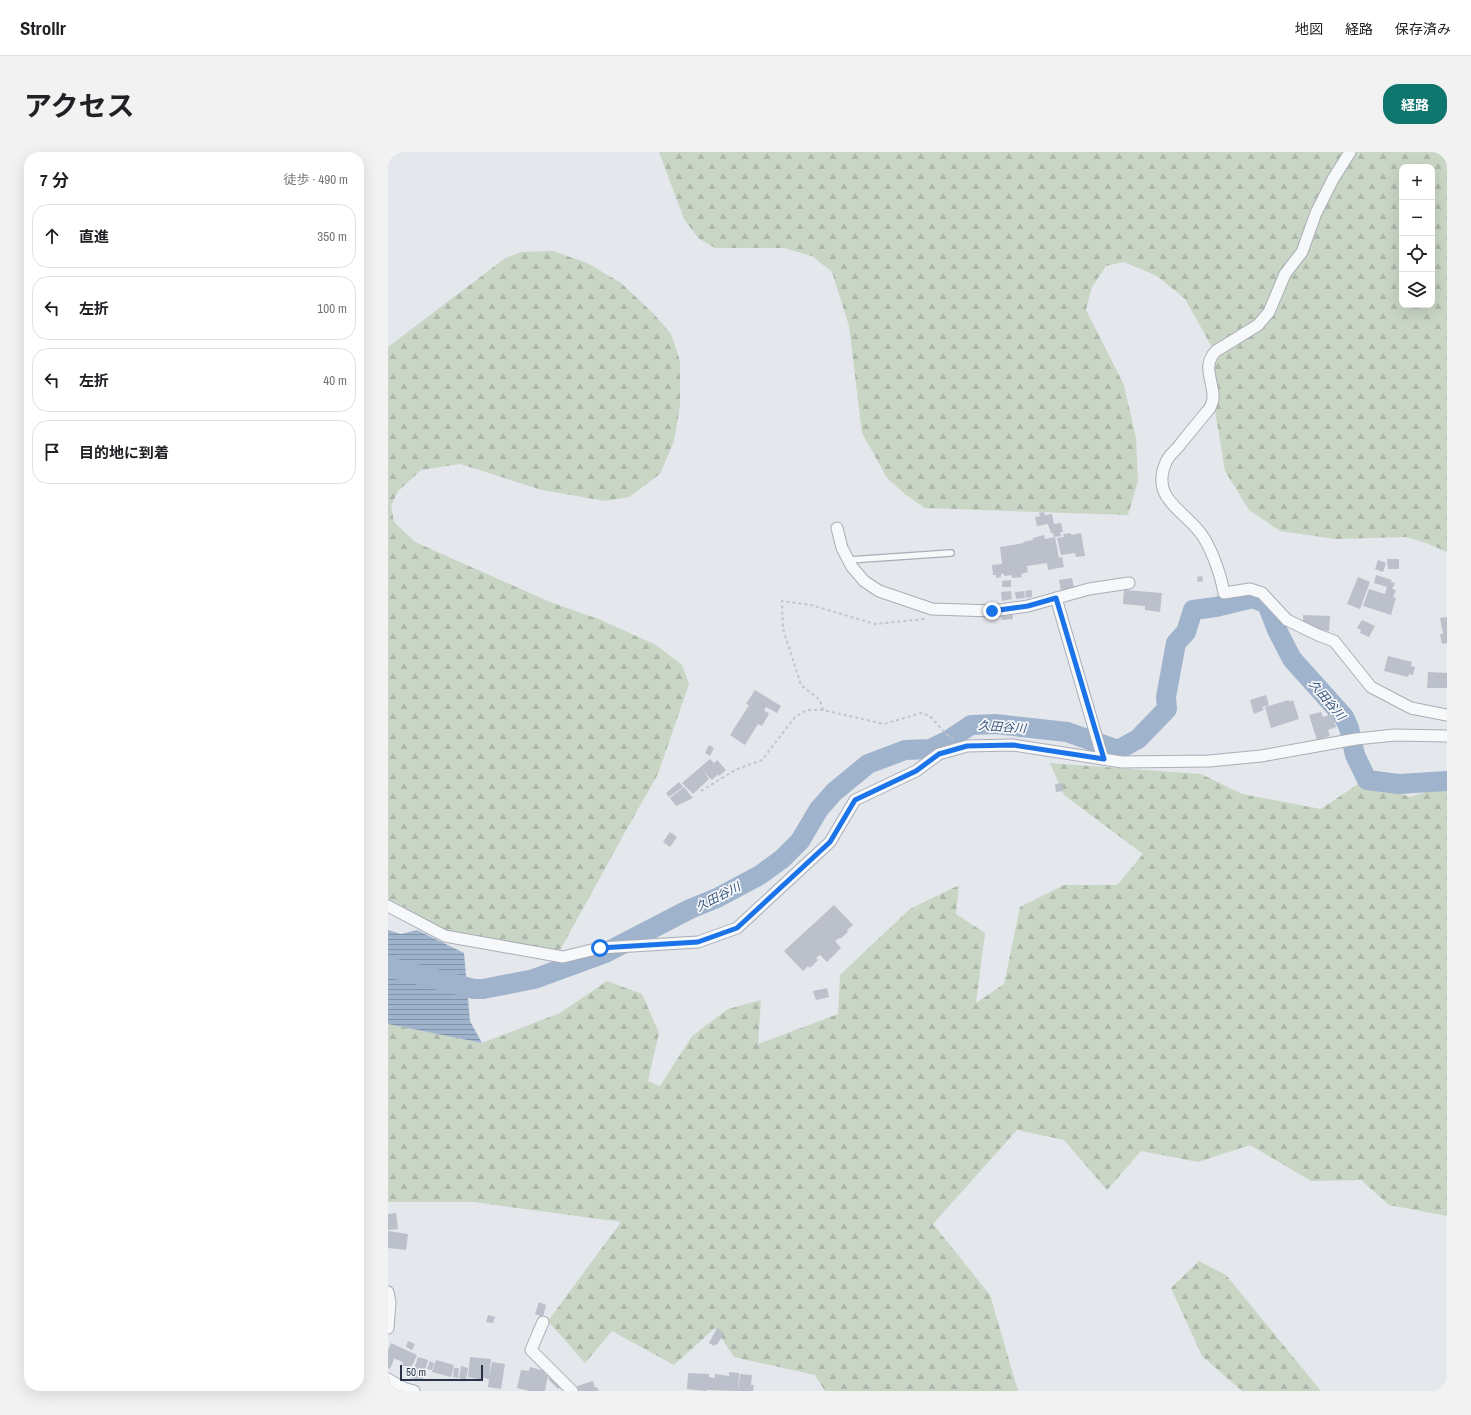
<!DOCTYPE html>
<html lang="ja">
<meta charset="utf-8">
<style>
:root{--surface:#fff;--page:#f2f2f2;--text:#202124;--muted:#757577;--line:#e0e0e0;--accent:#0f766e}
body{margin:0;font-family:"Archivo Narrow","Noto Sans JP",sans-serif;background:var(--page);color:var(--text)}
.controls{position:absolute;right:12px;top:12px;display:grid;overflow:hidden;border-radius:8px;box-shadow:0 4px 16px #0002}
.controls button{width:36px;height:36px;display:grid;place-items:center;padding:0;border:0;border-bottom:1px solid var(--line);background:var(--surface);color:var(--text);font:20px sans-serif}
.scale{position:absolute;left:12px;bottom:10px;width:83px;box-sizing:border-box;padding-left:4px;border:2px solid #2b3445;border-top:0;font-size:11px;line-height:14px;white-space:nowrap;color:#2b3445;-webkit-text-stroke:3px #f4f6f9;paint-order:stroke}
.stop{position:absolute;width:12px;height:12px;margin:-9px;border:3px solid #1a73e8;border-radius:50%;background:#fff}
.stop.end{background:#1a73e8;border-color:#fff;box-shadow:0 1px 4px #0008}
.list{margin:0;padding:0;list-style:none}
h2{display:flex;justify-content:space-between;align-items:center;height:52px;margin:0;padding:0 16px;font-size:17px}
h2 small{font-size:13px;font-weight:400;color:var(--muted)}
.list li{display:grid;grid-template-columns:26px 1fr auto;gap:12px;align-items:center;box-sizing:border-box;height:64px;margin:0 8px 8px;padding:0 8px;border:1px solid var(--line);border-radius:16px}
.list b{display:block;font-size:15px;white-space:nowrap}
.list em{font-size:13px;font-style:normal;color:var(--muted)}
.icon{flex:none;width:22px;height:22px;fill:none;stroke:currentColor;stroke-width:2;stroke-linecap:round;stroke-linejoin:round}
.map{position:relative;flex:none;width:1059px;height:1239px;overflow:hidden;border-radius:16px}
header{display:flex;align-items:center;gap:24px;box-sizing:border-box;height:56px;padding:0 20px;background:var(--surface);border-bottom:1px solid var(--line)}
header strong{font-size:19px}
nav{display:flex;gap:22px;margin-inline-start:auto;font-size:14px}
.intro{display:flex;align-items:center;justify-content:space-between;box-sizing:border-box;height:96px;padding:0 24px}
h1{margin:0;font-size:28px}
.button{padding:10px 18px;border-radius:16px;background:var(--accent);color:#fff;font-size:14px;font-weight:700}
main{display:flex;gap:24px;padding:0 24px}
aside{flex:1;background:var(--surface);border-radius:16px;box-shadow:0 4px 16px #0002}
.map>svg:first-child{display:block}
.forest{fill:url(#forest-firs);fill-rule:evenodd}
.water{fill:url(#water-rules)}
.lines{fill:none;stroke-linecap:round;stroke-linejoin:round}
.river{stroke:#9fb4cc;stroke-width:20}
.building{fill:#bbc0ca}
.service-casing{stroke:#a9aeb7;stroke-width:8}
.minor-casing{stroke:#a9aeb7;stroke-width:13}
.path{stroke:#c2c5cb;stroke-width:2;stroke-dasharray:3 3;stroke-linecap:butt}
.service{stroke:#f7f8fa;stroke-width:5.5}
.minor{stroke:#f7f8fa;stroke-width:11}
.route{stroke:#1a73e8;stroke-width:5}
.labels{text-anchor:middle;stroke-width:3.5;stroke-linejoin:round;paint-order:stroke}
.water-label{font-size:12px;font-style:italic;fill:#34527a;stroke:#f4f6f9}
</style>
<header>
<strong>Strollr</strong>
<nav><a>地図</a><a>経路</a><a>保存済み</a></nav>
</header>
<div class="intro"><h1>アクセス</h1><a class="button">経路</a></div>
<main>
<aside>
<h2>7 分<small>徒歩 · 490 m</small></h2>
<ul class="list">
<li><svg class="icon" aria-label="ahead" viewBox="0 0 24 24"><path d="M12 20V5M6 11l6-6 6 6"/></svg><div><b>直進</b></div><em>350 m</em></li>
<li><svg class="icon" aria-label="left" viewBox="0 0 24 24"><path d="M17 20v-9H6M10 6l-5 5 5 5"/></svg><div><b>左折</b></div><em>100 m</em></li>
<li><svg class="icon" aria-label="left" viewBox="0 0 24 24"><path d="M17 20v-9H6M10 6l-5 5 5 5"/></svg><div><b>左折</b></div><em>40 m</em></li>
<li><svg class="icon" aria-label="arrive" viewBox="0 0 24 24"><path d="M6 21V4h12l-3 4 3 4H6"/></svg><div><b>目的地に到着</b></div></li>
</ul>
</aside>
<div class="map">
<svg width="1059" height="1239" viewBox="0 0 1059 1239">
<defs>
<pattern id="forest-firs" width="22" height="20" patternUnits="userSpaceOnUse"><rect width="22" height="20" fill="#c9d6c5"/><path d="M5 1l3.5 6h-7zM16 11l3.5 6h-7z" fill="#adb8ab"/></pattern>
<pattern id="water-rules" width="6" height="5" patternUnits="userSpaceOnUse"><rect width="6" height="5" fill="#9fb4cc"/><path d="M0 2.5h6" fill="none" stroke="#8293a7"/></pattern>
</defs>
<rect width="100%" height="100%" fill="#e4e7ec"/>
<g class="forest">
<path d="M 271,0 L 1059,0 L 1059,400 L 1038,391 L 1018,385 L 948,387 L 892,379 L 861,358 L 837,319 L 827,259 L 825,197 L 797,147 L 769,124 L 736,110 L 718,114 L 704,135 L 698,158 L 736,233 L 748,286 L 750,329 L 740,363 L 537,356 L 518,343 L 499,326 L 474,281 L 461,174 L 444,120 L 424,104 L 396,96 L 327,96 L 310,86 L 296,67 ZM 1014,15 L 1044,15 L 1044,153 L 1014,153 Z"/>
<polygon points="165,99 199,111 233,131 266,162 283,182 292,209 292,254 286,289 272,322 241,345 217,349 154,338 72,312 33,318 10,339 3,354 6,370 27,390 162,450 213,468 268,493 294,513 301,532 270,622 236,682 171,800 63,783 6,749 0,748 0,195 116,107 133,100"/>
<polygon points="662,611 813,622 854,642 933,657 976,628 1022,645 1059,633 1059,1064 1001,1053 973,1028 923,1029 862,993 810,1010 753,999 719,1038 676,988 629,978 545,1072 602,1143 630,1239 437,1239 427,1223 346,1205 327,1176 286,1213 224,1179 197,1211 160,1169 233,1070 86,1050 0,1050 0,872 94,891 172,861 219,829 254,842 271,881 260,929 272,934 304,884 340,857 373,848 370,892 450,862 452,823 522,757 571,733 568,762 597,781 588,851 616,832 632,755 676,733 729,733 755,702 676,643"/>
<polygon points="811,1109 838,1123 933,1239 854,1239 814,1204 783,1136"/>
</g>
<polygon class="water" points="0,778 13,782 29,778 76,801 82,869 94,891 0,872"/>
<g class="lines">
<polyline class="river" points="0,815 86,837 95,837 146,827 217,801 302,757 329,746 372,723 394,707 412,689 431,657 446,640 480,612 517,598 542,597 559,589 583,573 607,572 679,580 730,598 750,587 779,557 778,545 788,491 798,480 805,458 828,455 865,446 879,452 889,478 904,507 956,565 961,576 967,603 979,628 1011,632 1059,629"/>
</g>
<g class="building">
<polygon points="656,360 657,363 664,362 666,372 673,371 675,380 672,380 673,384 666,385 665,381 663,381 660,372 649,374 647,365 652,364 651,361"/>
<polygon points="683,381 683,383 693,381 697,404 688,405 687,401 673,403 669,386 676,385 675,382"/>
<polygon points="656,383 657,387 667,385 671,406 674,405 676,415 660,418 659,411 639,414 640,420 633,422 634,425 624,426 624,423 616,424 616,422 613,422 613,425 608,426 608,423 605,423 604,413 614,412 612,395 636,391 635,390 645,388 645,386"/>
<polygon points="999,407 1011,407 1011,417 1000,417"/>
<polygon points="990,408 998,411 995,420 987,417"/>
<polygon points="988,423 1004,428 1003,430 1007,431 1004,437 1008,438 1005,445 1008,446 1003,463 975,454 981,437 997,442 999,435 986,431"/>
<polygon points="814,424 815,429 810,430 809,425"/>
<polygon points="970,425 982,430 972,457 959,452"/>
<polygon points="684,426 686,436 673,439 671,428"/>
<polygon points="623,428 623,435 614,435 614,429"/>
<polygon points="644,438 644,445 638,446 637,439"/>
<polygon points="736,438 774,441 772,460 757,458 757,454 735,452"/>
<polygon points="623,439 624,447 614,449 613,440"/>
<polygon points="636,439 637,446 628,447 627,440"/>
<polygon points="624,460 625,467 614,468 614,462"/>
<polygon points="915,463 942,464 941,479 928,478 915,471"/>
<polygon points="1059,465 1059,491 1054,492 1052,482 1055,482 1052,466"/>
<polygon points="974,468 987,474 981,485 972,481 973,478 969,476"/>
<polygon points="1000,504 1024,510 1023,514 1027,515 1025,523 1021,522 1020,525 996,519"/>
<polygon points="1040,520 1059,521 1059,536 1039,536"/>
<polygon points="367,538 393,554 389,561 378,555 376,558 381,562 374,574 370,572 357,593 342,583 361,553 358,552"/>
<polygon points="878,543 881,553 874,555 876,558 866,562 862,548"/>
<polygon points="901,548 901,550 905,548 911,567 883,576 877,555"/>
<polygon points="933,560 935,565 944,562 948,575 940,578 942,584 929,588 921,563"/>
<polygon points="321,593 326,596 322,604 317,601"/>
<polygon points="322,607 326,611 329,608 338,618 331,624 330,622 324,628 316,620 321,627 305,642 294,631"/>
<polygon points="291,630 295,635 281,645 278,641"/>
<polygon points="674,631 675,639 668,640 667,632"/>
<polygon points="296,635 305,646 288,654 282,646"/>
<polygon points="282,680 289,685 282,695 275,690"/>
<polygon points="446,753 465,773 459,778 460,780 452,787 451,786 447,789 453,796 439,810 432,803 428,806 430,808 422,816 420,814 415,819 396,799"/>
<polygon points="439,836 441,845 428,848 425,839"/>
<polygon points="8,1061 10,1077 0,1078 0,1062"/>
<polygon points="0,1079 20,1082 18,1098 0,1096"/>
<polygon points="151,1150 158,1153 155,1165 147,1162"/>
<polygon points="100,1163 107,1165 105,1171 98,1170"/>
<polygon points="329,1176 336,1181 329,1193 328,1192 326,1194 321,1191"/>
<polygon points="20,1189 27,1192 24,1198 18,1195"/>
<polygon points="3,1191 29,1203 24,1214 22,1214 21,1216 14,1213 15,1210 5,1206 6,1207 2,1217 0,1216 0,1198"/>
<polygon points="30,1205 40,1208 34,1229 23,1226"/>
<polygon points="82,1205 103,1207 101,1225 104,1210 117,1212 113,1237 100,1235 101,1227 95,1226 95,1228 80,1225"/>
<polygon points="48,1208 66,1213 63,1225 44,1220"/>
<polygon points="42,1209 46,1211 44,1218 39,1217"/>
<polygon points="73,1214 80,1216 78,1228 71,1226"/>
<polygon points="142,1215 157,1219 157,1223 160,1223 157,1239 141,1239 129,1236 133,1218 141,1219"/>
<polygon points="66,1216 71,1216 70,1226 65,1225"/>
<polygon points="341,1220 351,1221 350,1239 320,1238 317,1239 299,1237 300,1221 321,1222 321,1225 327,1226 327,1222 341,1224"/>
<polygon points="352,1222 364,1223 363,1233 366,1233 365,1239 350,1239"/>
<polygon points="163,1224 173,1234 170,1237 160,1227"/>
<polygon points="205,1229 207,1236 209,1235 211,1239 191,1239 189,1234"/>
</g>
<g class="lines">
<g class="service-casing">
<polyline id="service" points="461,408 563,401"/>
</g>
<g class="minor-casing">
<g id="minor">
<path d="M 962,0 L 945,27 L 928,61 L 914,100 L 897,122 L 881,160 L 870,173 L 828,199 C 813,214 826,229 825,247 C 825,249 823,253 822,256 C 812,268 801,281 791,294 C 787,299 780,304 778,310 C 761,349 800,359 816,386 C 825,401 833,424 836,441 L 862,437 L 874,441 L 899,468 L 930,483 L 946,489 L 983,535 L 1023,556 L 1059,563"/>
<polyline points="449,376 454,396 464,415 476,429 491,439 544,457 605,459 640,454 701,437 741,431"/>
<polyline points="668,446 715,607"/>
<polyline points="0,754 57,784 175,805 212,796 310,790 349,776 442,690 467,648 528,619 551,602 579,594 625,593 734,610 821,609 873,604 968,587 1007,583 1059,584"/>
<polyline points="0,1140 2,1150 0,1176"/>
<polyline points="155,1170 143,1198 184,1239"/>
<polyline points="0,1227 15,1236 26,1239"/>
</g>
</g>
<g class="path">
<polyline points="435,558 432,548 413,533 395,477 394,449 423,453 487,472 537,467"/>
<polyline points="313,639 347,618 374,608 407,565 419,558 435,558 496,572 533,561 542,564 558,582 565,587"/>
</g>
<use href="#service" class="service"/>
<use href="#minor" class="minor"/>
</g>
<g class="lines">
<polyline class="route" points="212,796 310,790 349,776 442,690 467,648 528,619 551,602 579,594 625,593 716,607 668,446 640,454 604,459"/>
</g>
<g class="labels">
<g class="water-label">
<text transform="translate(939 548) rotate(50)" y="4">久田谷川</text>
<text transform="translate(614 575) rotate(4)" y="4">久田谷川</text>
<text transform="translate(330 745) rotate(-27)" y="4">久田谷川</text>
</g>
</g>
</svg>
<div class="controls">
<button>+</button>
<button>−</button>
<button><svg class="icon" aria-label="locate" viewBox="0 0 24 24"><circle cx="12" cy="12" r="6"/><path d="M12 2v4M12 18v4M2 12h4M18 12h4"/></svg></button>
<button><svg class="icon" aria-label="layers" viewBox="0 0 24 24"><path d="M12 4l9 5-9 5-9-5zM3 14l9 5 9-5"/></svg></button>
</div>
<div class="scale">50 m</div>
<div class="stop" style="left:212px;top:796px"></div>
<div class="stop end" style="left:604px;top:459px"></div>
</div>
</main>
